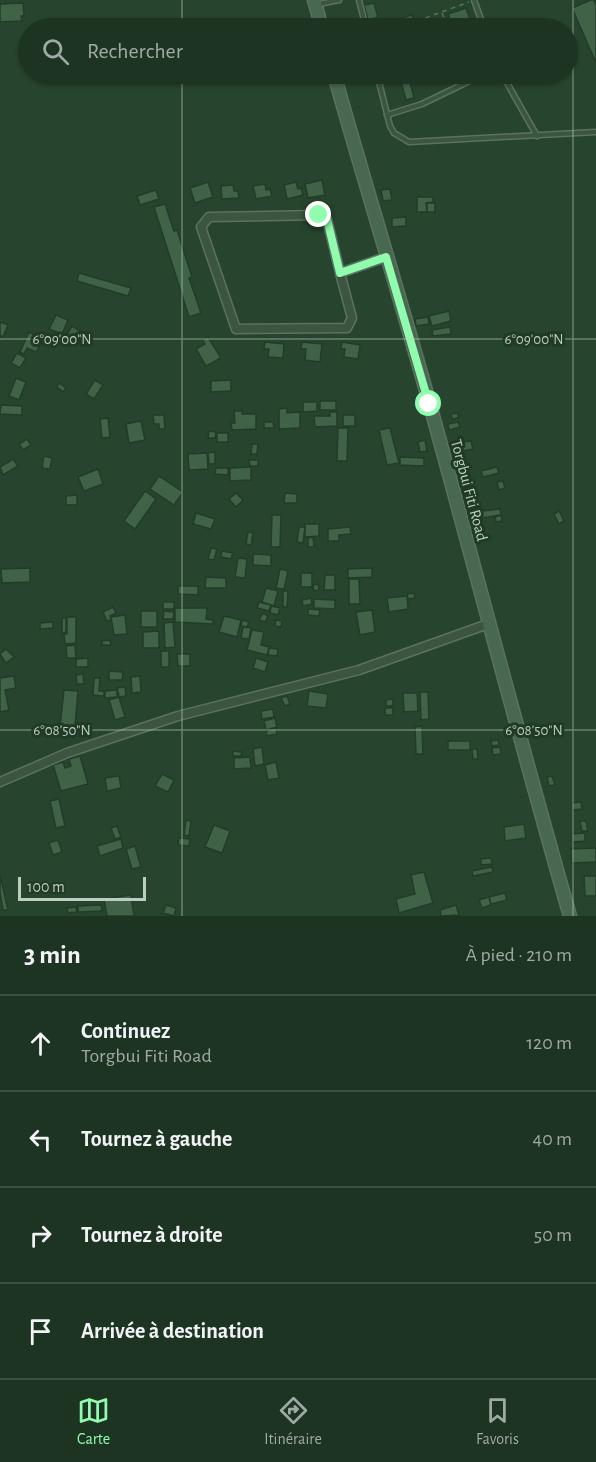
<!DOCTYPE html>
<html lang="fr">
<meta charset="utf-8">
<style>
:root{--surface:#1d3422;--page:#253c2a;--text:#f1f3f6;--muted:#a0aaa5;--line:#3b4f40;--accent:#90fcad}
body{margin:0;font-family:"Alegreya Sans",sans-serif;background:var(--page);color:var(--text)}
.scale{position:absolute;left:18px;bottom:15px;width:128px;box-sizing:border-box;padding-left:6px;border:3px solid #b9cebf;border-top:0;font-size:16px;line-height:21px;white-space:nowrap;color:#b9cebf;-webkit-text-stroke:4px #203a26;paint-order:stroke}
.stop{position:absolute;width:18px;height:18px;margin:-14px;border:4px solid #90fcad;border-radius:50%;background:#fff}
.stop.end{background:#90fcad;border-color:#fff;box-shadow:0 2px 6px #0008}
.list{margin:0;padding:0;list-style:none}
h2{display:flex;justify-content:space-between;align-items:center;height:78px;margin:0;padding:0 24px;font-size:26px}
h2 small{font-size:20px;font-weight:400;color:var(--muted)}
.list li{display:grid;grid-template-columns:39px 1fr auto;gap:18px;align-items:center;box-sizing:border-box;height:96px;padding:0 24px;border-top:2px solid var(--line)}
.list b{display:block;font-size:22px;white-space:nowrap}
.list p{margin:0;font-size:20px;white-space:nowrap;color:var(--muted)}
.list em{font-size:20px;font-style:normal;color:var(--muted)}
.icon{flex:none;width:33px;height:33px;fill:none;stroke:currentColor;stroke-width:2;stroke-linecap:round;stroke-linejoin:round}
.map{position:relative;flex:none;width:596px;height:916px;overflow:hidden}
.search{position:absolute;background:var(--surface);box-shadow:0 2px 4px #0004;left:18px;right:18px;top:18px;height:66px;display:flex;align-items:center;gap:15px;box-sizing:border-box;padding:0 21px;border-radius:33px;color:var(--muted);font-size:22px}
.sheet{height:462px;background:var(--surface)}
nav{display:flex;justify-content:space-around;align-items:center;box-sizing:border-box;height:84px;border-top:2px solid var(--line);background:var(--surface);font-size:16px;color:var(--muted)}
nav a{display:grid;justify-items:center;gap:3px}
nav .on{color:var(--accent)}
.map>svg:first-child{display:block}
.building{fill:#406348;stroke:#223c28;stroke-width:1.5}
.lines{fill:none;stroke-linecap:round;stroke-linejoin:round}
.lane-casing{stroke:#5a7260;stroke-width:7}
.street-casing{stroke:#5a7260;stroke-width:11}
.secondary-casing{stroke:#5a7260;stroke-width:15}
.path{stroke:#5e7258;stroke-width:1.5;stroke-dasharray:4.5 4.5;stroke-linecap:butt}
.lane{stroke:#3b5541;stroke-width:4}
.street{stroke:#3b5541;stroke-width:8}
.secondary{stroke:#496852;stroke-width:12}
.route{stroke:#90fcad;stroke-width:8}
.ticks{fill:none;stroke:#b9cebf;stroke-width:1.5;stroke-opacity:0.45}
.labels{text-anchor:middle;stroke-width:6;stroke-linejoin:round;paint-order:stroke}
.street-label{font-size:16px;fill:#b9cebf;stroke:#203a26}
.ticks-label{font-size:15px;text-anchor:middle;fill:#b9cebf;stroke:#203a26;stroke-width:6;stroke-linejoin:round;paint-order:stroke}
</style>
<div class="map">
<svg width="596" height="916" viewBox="0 0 596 916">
<rect width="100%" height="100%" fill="#27452e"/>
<g class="building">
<polygon points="591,0 594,0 596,5 596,63 572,8"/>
<polygon points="23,3 24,16 21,16 22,21 0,22 0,4"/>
<polygon points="374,3 378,17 368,20 364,5"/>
<polygon points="466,8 473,28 453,28 448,14"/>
<polygon points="412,15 416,28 402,28 399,19"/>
<polygon points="439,18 443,28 422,28 421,24"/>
<polygon points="399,19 402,28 390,28 388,22"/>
<polygon points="399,74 408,74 414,98 406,100"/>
<polygon points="322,180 325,195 308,198 305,184"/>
<polygon points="208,182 213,197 195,203 190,188"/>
<polygon points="296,182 298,189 301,188 303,195 287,199 284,185"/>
<polygon points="265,184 266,190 270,189 272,196 256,199 253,186"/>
<polygon points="233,185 234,191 238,191 239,198 222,199 221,186"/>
<polygon points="390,189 392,200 383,201 381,190"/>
<polygon points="156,190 159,199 140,205 137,196"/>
<polygon points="417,197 433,197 433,202 426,203 427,212 417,212"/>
<rect x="427" y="203" width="8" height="9"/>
<polygon points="165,204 174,231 177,230 192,277 189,278 201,313 189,317 154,207"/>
<polygon points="406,217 406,226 392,227 392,218"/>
<polygon points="79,273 131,288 128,296 77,281"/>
<polygon points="449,311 451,321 432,326 429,316"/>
<polygon points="56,315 68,320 62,334 49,329"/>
<polygon points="428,317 429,324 416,326 415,319"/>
<polygon points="0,322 8,325 3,337 0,335"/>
<polygon points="72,326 80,331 74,343 65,338"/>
<polygon points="450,327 451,334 433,336 432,330"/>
<polygon points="29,332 43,339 36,352 27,348 24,354 20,352"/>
<polygon points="208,337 221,358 206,366 196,349 205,344 202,340"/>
<polygon points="265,342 284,344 283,358 268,357 269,349 264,349"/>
<polygon points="302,342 322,344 320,362 305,360 306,349 301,349"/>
<polygon points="342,342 360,345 358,359 344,357 345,349 341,349"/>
<polygon points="17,353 26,358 20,368 11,363"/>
<polygon points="16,378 26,382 19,400 9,396"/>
<polygon points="95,380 103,385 94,399 86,394"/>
<polygon points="231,380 231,391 211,392 211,381"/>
<polygon points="59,383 66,388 63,392 57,387"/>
<rect x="320" y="401" width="16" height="9"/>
<polygon points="303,402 317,402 317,411 303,412"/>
<polygon points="1,405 22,406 22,415 0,414"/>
<polygon points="287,408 287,413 300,412 300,428 279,429 279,409"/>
<polygon points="234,411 242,411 242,414 256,414 256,429 232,430 231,423 235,423"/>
<polygon points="330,412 337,412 337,426 315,427 314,416 330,416"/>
<polygon points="458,413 458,418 452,419 451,414"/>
<polygon points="153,415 164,415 165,429 159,429 159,424 154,424"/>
<rect x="343" y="415" width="12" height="11"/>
<polygon points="108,418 110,437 102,438 100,419"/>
<polygon points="141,421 145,440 129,443 126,424"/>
<polygon points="264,422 273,422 274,428 264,428"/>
<polygon points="458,422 460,427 449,430 448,424"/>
<polygon points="338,428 348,428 347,461 337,461"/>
<polygon points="390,428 399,463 387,465 379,430"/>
<polygon points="209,431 216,432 215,438 208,438"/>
<rect x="217" y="433" width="11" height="9"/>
<polygon points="27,439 31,445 23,450 19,444"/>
<polygon points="425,440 427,451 420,452 418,442"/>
<polygon points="471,441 473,449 456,452 455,443"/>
<polygon points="252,444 258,444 257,454 251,454"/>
<polygon points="215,452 215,464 209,464 208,453"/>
<polygon points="207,453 208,469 189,470 188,454"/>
<polygon points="44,456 52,458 50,469 42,468"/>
<polygon points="400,457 424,458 424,466 400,465"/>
<polygon points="13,459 18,466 3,475 0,467"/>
<polygon points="249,460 258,460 258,466 250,466"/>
<polygon points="468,465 469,470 461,471 461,466"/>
<polygon points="251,467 251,480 230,481 230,468"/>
<polygon points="497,467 499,473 483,477 481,471"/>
<polygon points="216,468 228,468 228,475 215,474"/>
<polygon points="98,469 103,484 84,491 78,477"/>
<polygon points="159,476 183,492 174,505 150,489"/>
<polygon points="503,481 505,488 499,490 497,482"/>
<polygon points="145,491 156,499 135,529 124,521"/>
<polygon points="236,493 243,500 236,507 229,499"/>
<polygon points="285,493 297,494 297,503 284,503"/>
<polygon points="77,495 77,505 66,505 66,496"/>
<polygon points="500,509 501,515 475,519 474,512"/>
<polygon points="559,511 564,521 559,524 554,514"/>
<polygon points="196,513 215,519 211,529 193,524"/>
<polygon points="272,515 281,515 280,547 271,547"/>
<polygon points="501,515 502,521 496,522 495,517"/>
<polygon points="305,524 319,524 319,536 305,537"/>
<polygon points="299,527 305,527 303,543 297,542"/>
<polygon points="350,527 351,534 339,535 339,541 328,541 328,529"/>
<polygon points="248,532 253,533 251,545 246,544"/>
<polygon points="313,537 314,547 308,547 308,538"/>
<polygon points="211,548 217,549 214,560 208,559"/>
<polygon points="222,551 233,553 231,559 221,557"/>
<polygon points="253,554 271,555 271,566 253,565"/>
<polygon points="238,558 247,559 245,578 235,577"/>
<polygon points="30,568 30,582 2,583 1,569"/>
<polygon points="372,568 372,577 348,578 348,569"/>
<polygon points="280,569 288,571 284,589 276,588"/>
<rect x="301" y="573" width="11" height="14"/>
<polygon points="325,575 335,575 335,590 324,590"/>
<polygon points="206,577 226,578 226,588 205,588"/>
<polygon points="349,579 359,579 360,604 349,604"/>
<polygon points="318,584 319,590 314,591 313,585"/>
<polygon points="178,586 198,586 198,595 178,594"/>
<polygon points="266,588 278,591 274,606 262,602"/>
<polygon points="283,591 288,591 287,607 283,607"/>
<polygon points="414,593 415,598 408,599 407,594"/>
<polygon points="407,596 408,609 389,612 387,598"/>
<polygon points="311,598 312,604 303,606 302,600"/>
<polygon points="314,599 335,600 335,609 314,608"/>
<rect x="163" y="602" width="11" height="7"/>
<polygon points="259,602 271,605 269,611 257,608"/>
<polygon points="271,606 280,608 278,615 270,613"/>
<polygon points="113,607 116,613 110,616 111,620 107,621 103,612"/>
<polygon points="175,608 207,608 206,619 213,620 213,624 175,622"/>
<polygon points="308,609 320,610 319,616 308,615"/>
<polygon points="372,610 375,632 360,635 356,612"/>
<rect x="141" y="611" width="16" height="16"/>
<polygon points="164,611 174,612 173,619 163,619"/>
<polygon points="263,613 268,616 265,622 259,620"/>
<polygon points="125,615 127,634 114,635 111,617"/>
<polygon points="224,616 241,620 237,637 219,632"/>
<polygon points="67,617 76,617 76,643 65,644 64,634 67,634"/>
<polygon points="62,618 66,618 66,632 62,633"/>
<polygon points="242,620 249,622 247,627 241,626"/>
<polygon points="276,620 282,621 281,627 275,626"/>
<polygon points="53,622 53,628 40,629 40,623"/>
<polygon points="173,622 175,647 165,648 164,623"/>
<polygon points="243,627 251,628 249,639 241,638"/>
<polygon points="252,630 264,632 261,645 269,647 267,655 247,650"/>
<polygon points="159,631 159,648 143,648 143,632"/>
<polygon points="110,640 111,645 102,645 102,641"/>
<polygon points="75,645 76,658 67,658 66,646"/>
<polygon points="269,648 278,649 277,656 268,655"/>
<polygon points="6,649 14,657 6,663 0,654"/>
<rect x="161" y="651" width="8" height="16"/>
<polygon points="177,654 190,654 190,666 178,666"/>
<polygon points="88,658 88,667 76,667 76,659"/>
<polygon points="256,658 268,662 265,672 253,668"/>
<polygon points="109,671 123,672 122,680 109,680"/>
<polygon points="83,674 84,684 77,684 76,675"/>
<polygon points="14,676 16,688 5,690 9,710 0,712 0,678"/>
<polygon points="140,676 141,692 132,693 131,677"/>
<polygon points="94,678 100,678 99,691 104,691 104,696 93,695"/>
<polygon points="125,687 126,696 119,697 117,688"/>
<polygon points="64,690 78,691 74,737 59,735"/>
<polygon points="117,690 117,697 105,698 105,691"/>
<polygon points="309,691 328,694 326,708 307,706"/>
<polygon points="420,692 428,692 429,719 421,720"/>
<polygon points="403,693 417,693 418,711 404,712"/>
<polygon points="287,696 290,704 285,706 281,698"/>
<polygon points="119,697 125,717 115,720 109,700"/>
<polygon points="393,699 393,706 386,706 386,700"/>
<rect x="385" y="708" width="8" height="7"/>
<polygon points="273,709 274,717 262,719 261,711"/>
<polygon points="275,718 277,727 266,730 264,721"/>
<polygon points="422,726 423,754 416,754 415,727"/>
<polygon points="276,728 277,734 267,736 266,731"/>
<polygon points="498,740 499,745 492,746 491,741"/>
<rect x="448" y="741" width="22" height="9"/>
<polygon points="262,747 264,764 255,766 253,749"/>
<polygon points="500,747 501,754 493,755 492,748"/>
<polygon points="472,749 477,749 478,759 473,759"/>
<polygon points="233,751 242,752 241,756 233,756"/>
<polygon points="80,756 88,784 61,791 53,765 63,762 65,768 71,766 69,759"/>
<polygon points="250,757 251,768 234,769 234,758"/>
<polygon points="276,762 279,778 268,780 265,765"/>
<polygon points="162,774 174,780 168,792 155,786"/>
<polygon points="119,776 121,788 107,791 105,778"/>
<polygon points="552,776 555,785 549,786 547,777"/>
<polygon points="59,799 65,826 56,828 50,801"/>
<polygon points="581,802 582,809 573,810 572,803"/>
<polygon points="186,820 191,821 189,836 184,835"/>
<polygon points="580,821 586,821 588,831 582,831"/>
<polygon points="524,824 526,838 505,841 504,827"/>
<polygon points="214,825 230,831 222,853 205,847"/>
<polygon points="117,826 121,837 115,839 111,828"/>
<polygon points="585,833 585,841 573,842 572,834"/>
<polygon points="179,838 190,839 189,846 178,845"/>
<polygon points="121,839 123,848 100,856 97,846"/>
<polygon points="58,840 62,852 53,855 49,843"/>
<polygon points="135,846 141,867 132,869 126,849"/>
<polygon points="596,848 596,862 572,863 571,849"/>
<polygon points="491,858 492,864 481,865 481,859"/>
<polygon points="492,867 493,872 473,876 472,871"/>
<polygon points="424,872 433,903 399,913 396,899 415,894 411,875"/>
<polygon points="0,875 8,910 3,910 0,893"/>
<polygon points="584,876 596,876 596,896 585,896"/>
<polygon points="505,893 507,900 491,904 489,897"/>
<polygon points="131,895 134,916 107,916 104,899"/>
<polygon points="489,897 491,905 482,908 479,900"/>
<polygon points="101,905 102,911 78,912 78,906"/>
<polygon points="166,905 176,908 174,916 163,913"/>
<polygon points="456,905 459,915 441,916 440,910"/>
<polygon points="76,907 77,912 68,913 67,908"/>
</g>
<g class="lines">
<g class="lane-casing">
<g id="lane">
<polyline points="359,0 366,28"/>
<polyline points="474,0 484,28"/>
<polyline points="319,4 339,0"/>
<polyline points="377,74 390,126 394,133 409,142 596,132"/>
<polyline points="502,74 537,136"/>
<polyline points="387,115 422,104 484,74"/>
</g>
</g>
<g class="street-casing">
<g id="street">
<polyline points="340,273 352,318 347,328 236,329 201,227 209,217 319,215 327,219 340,273 386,257"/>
<polyline points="0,782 67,753 178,716 359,670 488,624"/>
</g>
</g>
<g class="secondary-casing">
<g id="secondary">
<polyline points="314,0 322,28"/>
<path d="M 334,74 C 365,184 399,294 430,405 C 477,575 521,746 570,916"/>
</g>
</g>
<g class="path">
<polyline points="442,13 448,28"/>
<polyline points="417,21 469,2"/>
</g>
<use href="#lane" class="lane"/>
<use href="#street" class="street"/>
<use href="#secondary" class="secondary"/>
</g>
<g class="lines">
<polyline class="route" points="319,215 327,219 340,273 386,257 429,404"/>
</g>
<path class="ticks" d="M 182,0 L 182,28M 573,0 L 573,916M 182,74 L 182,916M 0,339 L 596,339M 0,730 L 596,730"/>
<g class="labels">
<g class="street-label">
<text transform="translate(470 490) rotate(75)" y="6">Torgbui Fiti Road</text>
</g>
</g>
<g class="ticks-label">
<text x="62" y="344">6°09'00"N</text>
<text x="534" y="344">6°09'00"N</text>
<text x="62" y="735">6°08'50"N</text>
<text x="534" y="735">6°08'50"N</text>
</g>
</svg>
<div class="scale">100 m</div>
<div class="stop" style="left:429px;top:404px"></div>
<div class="stop end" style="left:319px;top:215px"></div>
<div class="search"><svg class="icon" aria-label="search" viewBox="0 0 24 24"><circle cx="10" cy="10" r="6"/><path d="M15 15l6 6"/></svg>Rechercher</div>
</div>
<section class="sheet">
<h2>3 min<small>À pied · 210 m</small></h2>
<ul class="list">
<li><svg class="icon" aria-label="ahead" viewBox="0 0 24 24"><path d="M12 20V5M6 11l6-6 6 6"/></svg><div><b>Continuez</b><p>Torgbui Fiti Road</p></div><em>120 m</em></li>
<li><svg class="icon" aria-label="left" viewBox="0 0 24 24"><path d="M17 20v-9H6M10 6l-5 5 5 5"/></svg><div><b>Tournez à gauche</b></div><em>40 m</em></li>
<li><svg class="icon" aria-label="right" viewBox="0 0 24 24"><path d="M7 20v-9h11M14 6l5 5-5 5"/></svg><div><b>Tournez à droite</b></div><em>50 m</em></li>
<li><svg class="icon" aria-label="arrive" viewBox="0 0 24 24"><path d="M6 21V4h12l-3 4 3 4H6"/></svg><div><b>Arrivée à destination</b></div></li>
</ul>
</section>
<nav>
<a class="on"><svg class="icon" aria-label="map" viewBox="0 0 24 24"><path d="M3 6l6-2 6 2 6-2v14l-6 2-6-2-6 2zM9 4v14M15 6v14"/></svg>Carte</a>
<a><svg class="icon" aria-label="directions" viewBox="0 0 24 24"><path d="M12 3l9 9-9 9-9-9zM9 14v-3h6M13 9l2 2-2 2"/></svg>Itinéraire</a>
<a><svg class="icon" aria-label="saved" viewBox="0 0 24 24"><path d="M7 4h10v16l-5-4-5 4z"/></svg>Favoris</a>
</nav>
